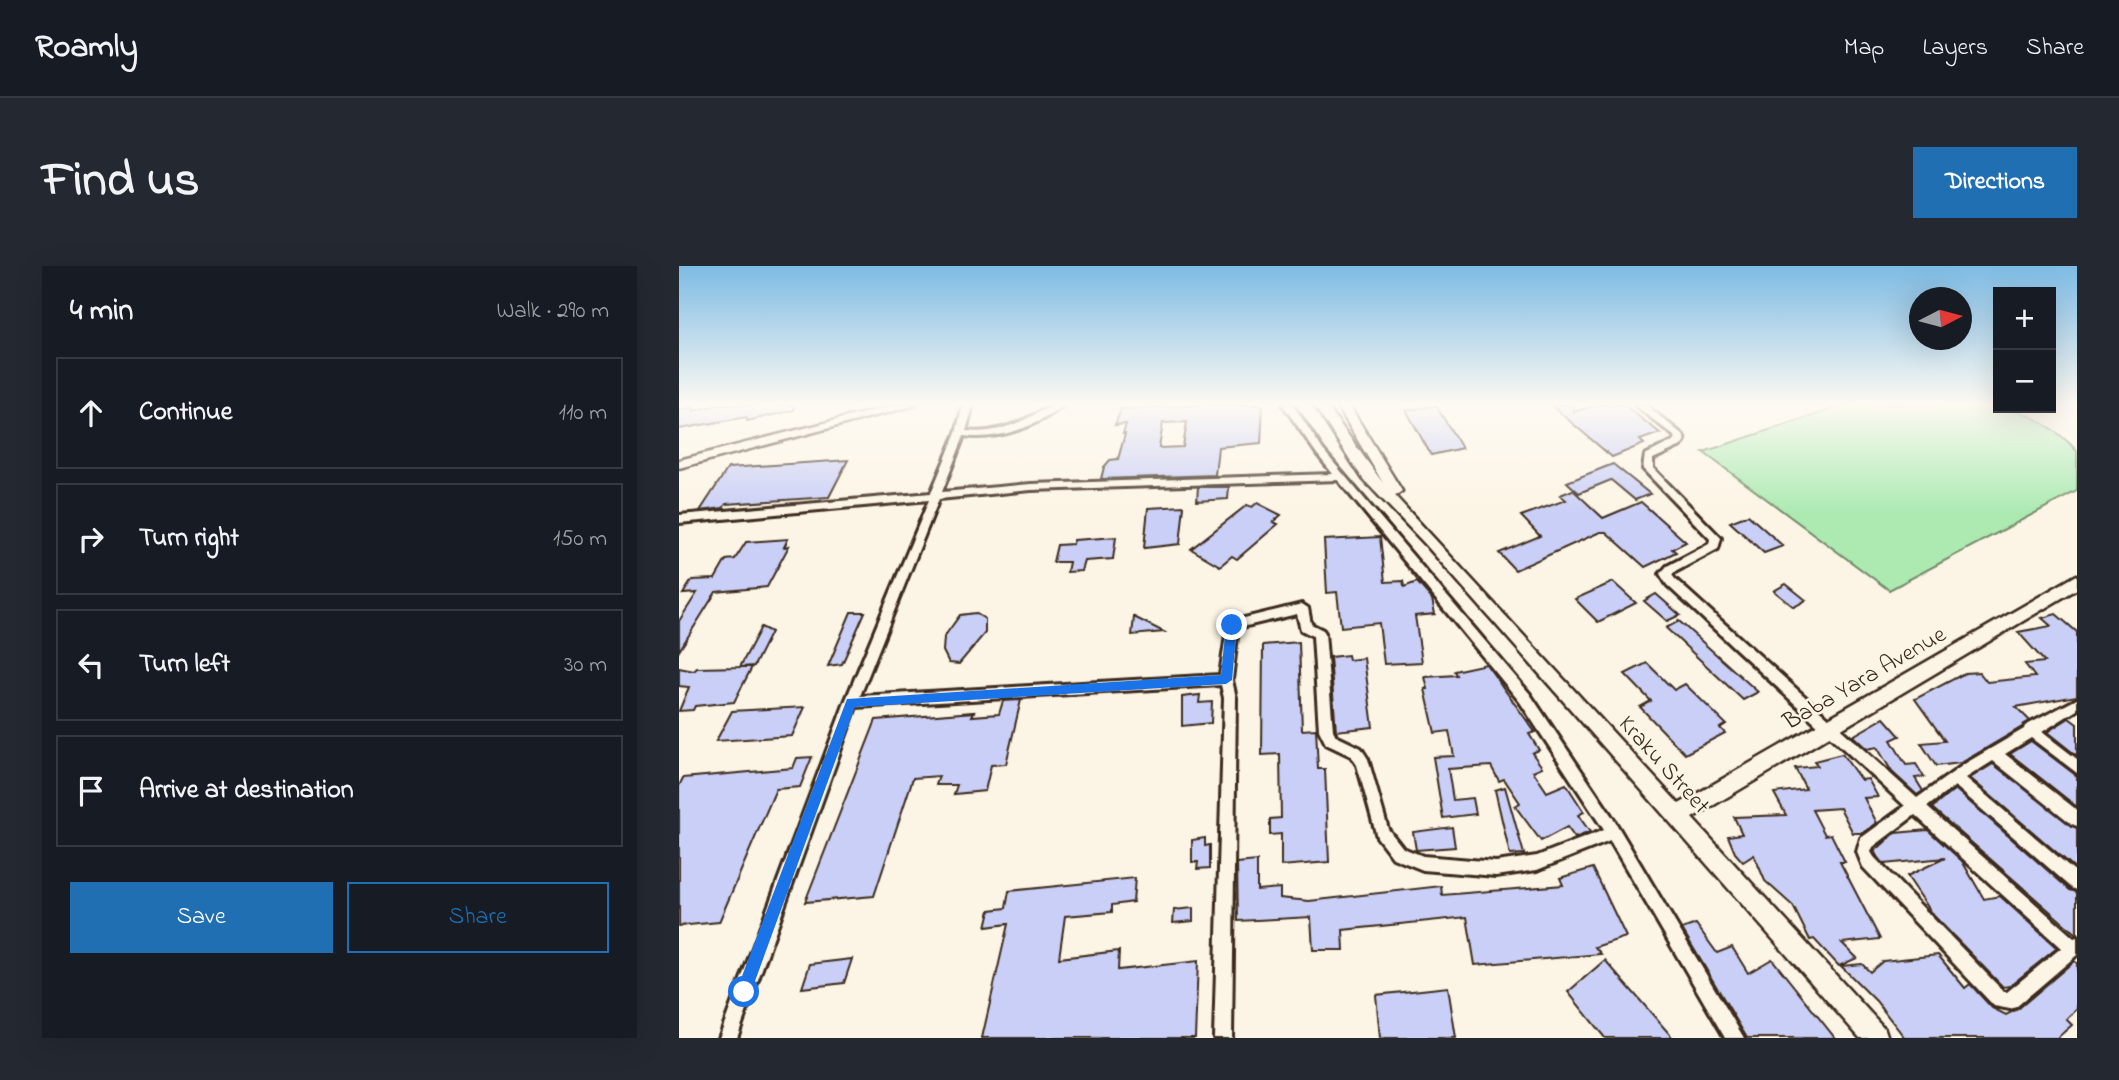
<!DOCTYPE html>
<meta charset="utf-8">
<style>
:root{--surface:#171b24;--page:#242831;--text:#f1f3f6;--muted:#9ea1a6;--line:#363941;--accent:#1f6fb2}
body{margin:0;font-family:"Indie Flower",sans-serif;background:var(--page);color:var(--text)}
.controls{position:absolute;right:21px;top:21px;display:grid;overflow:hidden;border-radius:0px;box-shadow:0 7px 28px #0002}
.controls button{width:63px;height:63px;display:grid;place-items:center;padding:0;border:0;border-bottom:2px solid var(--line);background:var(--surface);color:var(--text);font:35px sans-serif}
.compass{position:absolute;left:1230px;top:21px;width:63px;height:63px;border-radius:50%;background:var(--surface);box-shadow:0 7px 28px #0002;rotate:84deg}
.stop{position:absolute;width:21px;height:21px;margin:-16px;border:5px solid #1a73e8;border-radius:50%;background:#fff}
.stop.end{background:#1a73e8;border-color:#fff;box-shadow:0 2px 7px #0008}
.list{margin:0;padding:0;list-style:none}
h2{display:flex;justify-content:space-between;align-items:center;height:91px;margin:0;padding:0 28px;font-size:30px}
h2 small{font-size:23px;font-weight:400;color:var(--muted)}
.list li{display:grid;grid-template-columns:46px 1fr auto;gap:21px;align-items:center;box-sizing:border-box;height:112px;margin:0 14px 14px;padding:0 14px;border:2px solid var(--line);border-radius:0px}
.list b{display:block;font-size:26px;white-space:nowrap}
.list em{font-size:23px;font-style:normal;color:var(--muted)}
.actions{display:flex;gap:14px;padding:21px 28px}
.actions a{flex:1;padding:16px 0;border:2px solid var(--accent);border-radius:0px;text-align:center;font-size:24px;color:var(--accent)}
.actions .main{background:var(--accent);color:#fff}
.icon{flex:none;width:38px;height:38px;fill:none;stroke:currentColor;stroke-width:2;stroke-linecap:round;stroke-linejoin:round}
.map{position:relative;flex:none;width:1398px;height:772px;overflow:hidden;border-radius:0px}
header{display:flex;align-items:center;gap:42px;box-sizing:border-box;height:98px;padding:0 35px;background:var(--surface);border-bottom:2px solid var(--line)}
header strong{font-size:33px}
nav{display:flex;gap:38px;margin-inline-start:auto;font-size:24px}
.intro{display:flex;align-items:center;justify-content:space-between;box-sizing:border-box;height:168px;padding:0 42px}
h1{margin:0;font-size:49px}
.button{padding:18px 32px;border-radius:0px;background:var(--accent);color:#fff;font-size:24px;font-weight:700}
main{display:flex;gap:42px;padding:0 42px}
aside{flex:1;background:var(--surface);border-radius:0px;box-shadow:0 7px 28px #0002}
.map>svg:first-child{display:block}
.green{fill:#aceab2;stroke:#748a68;stroke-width:2}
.building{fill:#cacff7;stroke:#3b2a1e;stroke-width:2;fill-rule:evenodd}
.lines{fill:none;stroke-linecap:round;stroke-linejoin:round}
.minor-casing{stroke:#3b2a1e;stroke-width:6}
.secondary-casing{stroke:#3b2a1e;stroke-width:5}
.minor{fill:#fcf5e5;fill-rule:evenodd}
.secondary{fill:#fcf5e5;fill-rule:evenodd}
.route{fill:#1a73e8}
.labels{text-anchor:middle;stroke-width:5;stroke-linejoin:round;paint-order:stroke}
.street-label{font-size:24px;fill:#3b2a1e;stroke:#fcf5e5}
</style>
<header>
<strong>Roamly</strong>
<nav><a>Map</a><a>Layers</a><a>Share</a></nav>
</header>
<div class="intro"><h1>Find us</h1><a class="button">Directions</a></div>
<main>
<aside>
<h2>4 min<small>Walk · 290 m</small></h2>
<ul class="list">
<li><svg class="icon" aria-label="ahead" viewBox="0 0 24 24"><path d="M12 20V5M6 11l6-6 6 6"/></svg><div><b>Continue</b></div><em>110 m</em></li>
<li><svg class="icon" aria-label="right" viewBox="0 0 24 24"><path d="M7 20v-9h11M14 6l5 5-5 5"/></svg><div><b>Turn right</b></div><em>150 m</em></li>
<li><svg class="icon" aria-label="left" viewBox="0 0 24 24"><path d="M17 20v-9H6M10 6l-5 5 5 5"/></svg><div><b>Turn left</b></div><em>30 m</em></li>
<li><svg class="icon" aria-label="arrive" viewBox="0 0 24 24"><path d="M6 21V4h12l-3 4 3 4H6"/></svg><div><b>Arrive at destination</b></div></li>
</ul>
<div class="actions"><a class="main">Save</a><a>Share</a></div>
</aside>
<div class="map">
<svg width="1398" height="772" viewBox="0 0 1398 772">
<rect width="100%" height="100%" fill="#fcf5e5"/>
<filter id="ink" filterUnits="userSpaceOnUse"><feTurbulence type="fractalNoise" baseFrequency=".0143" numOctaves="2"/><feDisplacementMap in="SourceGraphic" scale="14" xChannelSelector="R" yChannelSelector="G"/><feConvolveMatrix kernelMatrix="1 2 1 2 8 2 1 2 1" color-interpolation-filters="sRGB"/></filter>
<g filter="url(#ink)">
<path class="green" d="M 1166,139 L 1319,139 L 1319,142 C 1347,142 1380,165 1398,185 L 1398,225 L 1210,324 L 1024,186 Z"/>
<g class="building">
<polygon points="38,139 115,139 115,144 68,155 68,151 0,163 0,144 15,141 14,145"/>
<path d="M 520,139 L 584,139 L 582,177 L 539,181 L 536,209 L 422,213 L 425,201 L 431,194 L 439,193 L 446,168 L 444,168 L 447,158 L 436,159 L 442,143 ZM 508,156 L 504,181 L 480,182 L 484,157 Z"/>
<polygon points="872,139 894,139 895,146 918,139 945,139 981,167 961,174 965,178 933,191"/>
<polygon points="757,140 783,182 752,189 727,144"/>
<polygon points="169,194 150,231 47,238 44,242 21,245 49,202"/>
<polygon points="934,198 971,228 956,234 932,214 900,227 888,216"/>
<polygon points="519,221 550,221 549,233 518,235"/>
<polygon points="894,224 924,252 962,236 1007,276 993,283 997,286 966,301 927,266 921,266 836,304 820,287 861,270 842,250 887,234 881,229"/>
<polygon points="578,237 602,249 594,256 599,258 558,293 553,290 541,300 512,283 568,239 573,241"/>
<polygon points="505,240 501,278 465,282 469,242"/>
<polygon points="1069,249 1104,280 1085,287 1051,256"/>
<polygon points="437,271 434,293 406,295 403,305 388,306 390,296 374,296 378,279 394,278 395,274"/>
<polygon points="701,271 706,316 724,315 725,321 738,316 753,333 756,348 736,350 743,396 705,398 700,357 662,361 658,326 648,327 645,274"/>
<polygon points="109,273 105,281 110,280 88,321 37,326 0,385 0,355 18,327 4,328 13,314 36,313 47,294 56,293 67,276"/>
<polygon points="934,316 957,337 919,356 896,333"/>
<polygon points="1107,318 1127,334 1115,341 1095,325"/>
<polygon points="977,328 1001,349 988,355 965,335"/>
<polygon points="172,346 186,346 163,398 149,400"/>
<polygon points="296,347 306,353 306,367 280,398 270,397 264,385 265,371 281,349"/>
<polygon points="1377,348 1398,366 1398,430 1337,441 1351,455 1343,461 1282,497 1257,500 1242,477 1266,475 1236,433 1286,407 1300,406 1308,416 1356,411 1346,398 1366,396 1339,366 1372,360 1363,352"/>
<polygon points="455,351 485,366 453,369"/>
<polygon points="1000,355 1079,426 1064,434 987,362"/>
<polygon points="82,361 92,366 75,400 62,401 73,401 55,436 16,440 14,444 0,445 10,421 0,420 0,402 15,405 18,402 61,401"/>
<polygon points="620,376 623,464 637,463 639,503 646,503 650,596 602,600 602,568 591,569 591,553 602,552 601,488 583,489 584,379"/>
<polygon points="669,389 670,394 685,392 694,461 657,465 651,391"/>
<polygon points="968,397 995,424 1006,418 1047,458 1041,462 1046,467 1006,488 961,441 972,435 946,408"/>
<polygon points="807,398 856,466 850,468 860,484 853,487 863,501 854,505 868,526 887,518 905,546 899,549 911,566 896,572 888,561 862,575 836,540 841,537 825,513 820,515 812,500 769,503 774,534 794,532 797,548 764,552 754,491 775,490 770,465 756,467 746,423 749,423 746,411 777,409 775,405"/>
<polygon points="521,429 520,437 533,436 532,457 503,460 503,431"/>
<polygon points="342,434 327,498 312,499 306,525 275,528 278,519 257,519 260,510 234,512 195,630 126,636 197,454 295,446 293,450 320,448 324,435"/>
<polygon points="126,441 113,470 37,475 53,445"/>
<polygon points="1205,452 1221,470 1212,474 1227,499 1237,498 1245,511 1236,512 1244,525 1238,529 1213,506 1198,481 1188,483 1174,470"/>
<polygon points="1390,452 1398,458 1398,490 1368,466"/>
<polygon points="1352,475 1398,510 1398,541 1331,488"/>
<polygon points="1163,488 1182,514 1189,513 1199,531 1185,532 1198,557 1184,567 1174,567 1161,542 1133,544 1146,569 1152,568 1166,596 1161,596 1201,673 1163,677 1178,692 1160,700 1135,673 1131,674 1114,640 1086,615 1075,589 1064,596 1056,587 1049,570 1063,568 1055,551 1107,549 1095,527 1127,523 1116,502 1139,500 1135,495"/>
<polygon points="133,491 121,521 97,523 40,656 0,660 0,520 4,512 114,502 118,492"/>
<polygon points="1314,498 1398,562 1398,604 1291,512"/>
<polygon points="826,521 845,588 831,589 816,524"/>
<polygon points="1276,523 1391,624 1398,626 1398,669 1253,542"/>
<polygon points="773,561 776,581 737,584 734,566"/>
<polygon points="1249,564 1283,595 1305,633 1321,630 1378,682 1331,720 1324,721 1255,650 1228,610 1266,592 1205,598 1195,586 1216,567"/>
<polygon points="526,572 526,580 531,579 531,602 518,603 519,596 513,596 513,574"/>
<polygon points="578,595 578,624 601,622 601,632 630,635 762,620 763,629 884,619 881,612 914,602 947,671 916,681 922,688 796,699 788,651 664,664 665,684 634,684 632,651 559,655 558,597"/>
<polygon points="456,612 454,636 433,639 433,646 386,650 380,692 440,685 439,704 519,695 516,772 303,772 329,658 307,661 311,644 327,642 330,625"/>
<polygon points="514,642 514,655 494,657 495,644"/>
<polygon points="1017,658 1038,687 1053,681 1069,707 1093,693 1156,772 1068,772 1003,663"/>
<polygon points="1259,689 1286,722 1291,718 1313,742 1327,749 1339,743 1395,695 1398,697 1398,743 1387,753 1393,759 1378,772 1226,772 1197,735 1162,700 1183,698 1191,706 1204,695"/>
<polygon points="173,693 165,717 123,722 131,698"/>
<polygon points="926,694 994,772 926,772 889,726"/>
<polygon points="769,721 777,772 701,772 697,729"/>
</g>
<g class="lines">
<g class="minor-casing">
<g id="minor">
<path d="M 284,139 L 294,139 L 287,165 C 311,168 332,161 353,150 C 364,144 372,139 385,139 C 359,160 319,175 285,170 L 263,226 L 352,218 L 654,208 L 638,188 L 604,139 L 614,139 L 644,184 L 851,428 L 932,549 L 1065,772 L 1046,772 L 931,575 L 858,604 L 817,610 L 744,604 L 714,592 L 698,571 L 678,499 L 672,490 L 647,478 L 640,464 L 634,370 L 622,364 L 618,348 L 559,362 L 553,414 L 557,432 L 553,772 L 535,772 L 545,432 L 542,419 L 177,441 L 58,772 L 40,772 L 166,436 L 250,234 L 0,257 L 0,249 L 252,227 L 277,167 ZM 659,214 L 841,436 L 925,564 L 858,590 L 817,596 L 744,590 L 724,582 L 709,563 L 689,493 L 682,482 L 657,470 L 654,464 L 646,367 L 644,364 L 632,358 L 629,342 L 623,338 L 549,356 L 541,409 L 181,430 L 260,233 L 352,224 Z"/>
<path d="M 956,139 L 967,139 L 1004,169 L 1006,174 L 1002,180 L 974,193 L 974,202 L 1042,272 L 1039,283 L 996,306 L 993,309 L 996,313 L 1238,532 L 1287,497 L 1345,463 L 1346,460 L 1398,433 L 1398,444 L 1363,466 L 1398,493 L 1398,507 L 1352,472 L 1326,488 L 1398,544 L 1398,560 L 1393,558 L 1314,495 L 1287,512 L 1398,607 L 1398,624 L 1393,622 L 1276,520 L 1248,541 L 1395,672 L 1398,671 L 1398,689 L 1337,741 L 1331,743 L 1315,740 L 1184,601 L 1178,586 L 1182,572 L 1226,540 L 988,319 L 981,308 L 988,300 L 1030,278 L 1031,273 L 964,203 L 966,189 L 996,174 L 995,170 ZM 1236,549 L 1382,682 L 1328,726 L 1325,726 L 1195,591 L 1192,586 L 1194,581 Z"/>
</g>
</g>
<g class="secondary-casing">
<g id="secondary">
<polygon points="216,139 237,139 0,202 0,194"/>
<polygon points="635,139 647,139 704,217 658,139 670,139 723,225 716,230 1000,538 1398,309 1398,323 1013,552 1206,763 1209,772 1181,772 746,278 684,213"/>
</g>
</g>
<use href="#minor" class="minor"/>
<use href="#secondary" class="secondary"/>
</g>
</g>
<linearGradient id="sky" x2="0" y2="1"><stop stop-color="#7dbbe4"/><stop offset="0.56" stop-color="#fefaf3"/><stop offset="1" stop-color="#fefaf3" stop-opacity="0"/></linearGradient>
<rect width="1398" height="247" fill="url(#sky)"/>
<polygon class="route" points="553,355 558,359 553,414 547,418 176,441 72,726 65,733 59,731 57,726 168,433 542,409 547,359"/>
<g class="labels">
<g class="street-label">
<text transform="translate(1185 411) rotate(-30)" y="8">Baba Yara Avenue</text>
<text transform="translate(986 498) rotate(48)" y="8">Kraku Street</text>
</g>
</g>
</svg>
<div class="controls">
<button>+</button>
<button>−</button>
</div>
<svg class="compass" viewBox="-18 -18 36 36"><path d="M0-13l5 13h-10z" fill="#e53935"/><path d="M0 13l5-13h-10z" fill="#9ea1a6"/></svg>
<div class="stop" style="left:65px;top:726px"></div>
<div class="stop end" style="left:553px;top:359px"></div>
</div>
</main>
